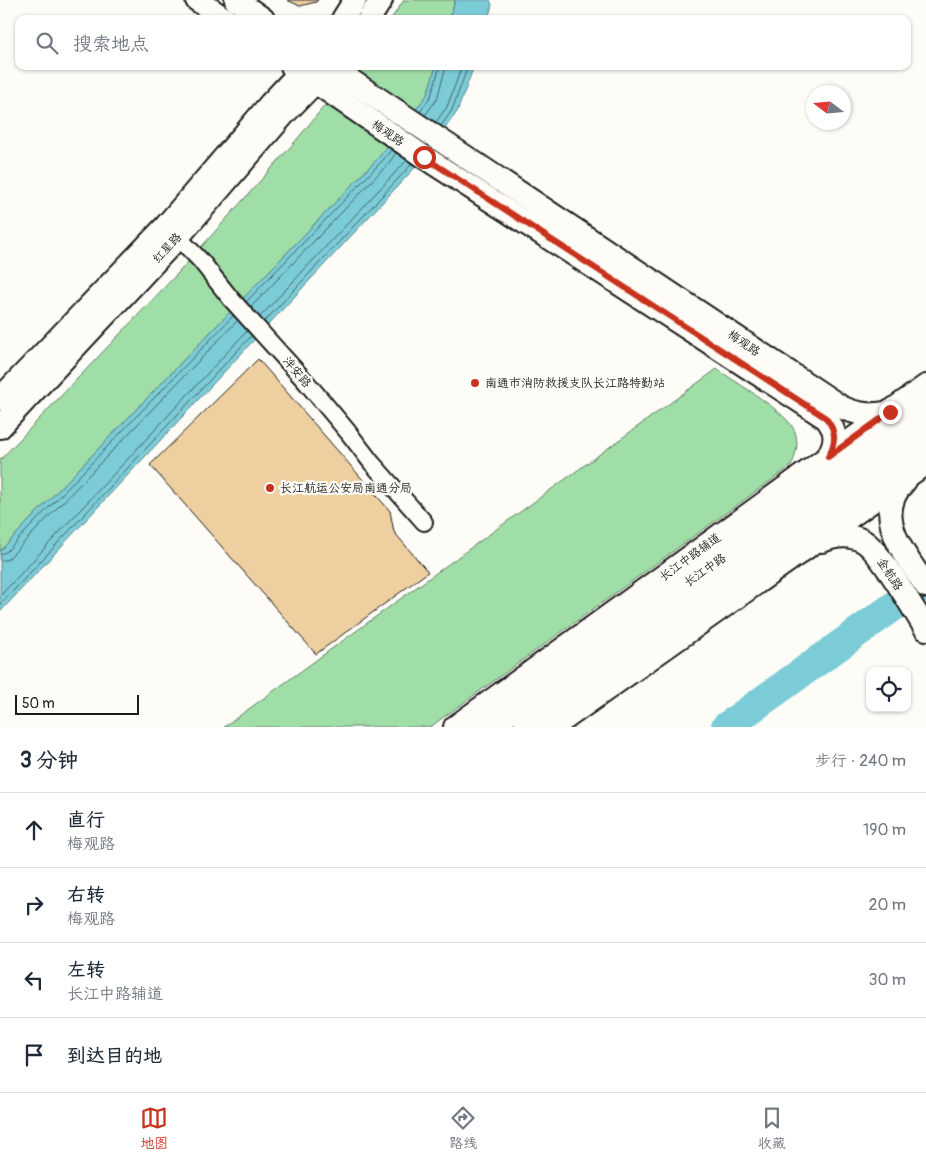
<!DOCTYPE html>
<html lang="zh">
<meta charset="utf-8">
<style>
:root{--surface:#fff;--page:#f6f6f7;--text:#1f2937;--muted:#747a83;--line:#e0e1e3;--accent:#c8321e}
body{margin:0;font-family:Pangolin,"LXGW WenKai TC",sans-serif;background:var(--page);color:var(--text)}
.controls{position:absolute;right:15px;bottom:15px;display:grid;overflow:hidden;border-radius:10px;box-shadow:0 1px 4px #0004}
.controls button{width:45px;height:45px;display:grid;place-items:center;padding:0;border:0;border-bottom:1px solid var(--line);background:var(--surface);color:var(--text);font:25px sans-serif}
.compass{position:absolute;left:806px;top:85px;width:45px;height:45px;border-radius:50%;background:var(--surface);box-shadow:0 1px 4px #0004;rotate:286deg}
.scale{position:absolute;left:15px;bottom:12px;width:124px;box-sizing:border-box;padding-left:5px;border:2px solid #1c1c1c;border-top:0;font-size:14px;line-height:18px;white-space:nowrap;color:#1c1c1c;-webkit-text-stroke:4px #fdfcf7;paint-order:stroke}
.stop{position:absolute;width:15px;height:15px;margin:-11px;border:4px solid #c8321e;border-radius:50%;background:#fff}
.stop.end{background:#c8321e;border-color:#fff;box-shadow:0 1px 5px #0008}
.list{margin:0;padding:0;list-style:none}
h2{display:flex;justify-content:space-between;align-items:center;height:65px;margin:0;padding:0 20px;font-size:21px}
h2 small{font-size:16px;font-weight:400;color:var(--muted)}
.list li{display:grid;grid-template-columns:32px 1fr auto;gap:15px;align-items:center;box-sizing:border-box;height:75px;padding:0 20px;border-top:1px solid var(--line)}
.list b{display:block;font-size:19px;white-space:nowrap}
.list p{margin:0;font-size:16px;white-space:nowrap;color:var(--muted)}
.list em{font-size:16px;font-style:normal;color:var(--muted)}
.icon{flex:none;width:28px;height:28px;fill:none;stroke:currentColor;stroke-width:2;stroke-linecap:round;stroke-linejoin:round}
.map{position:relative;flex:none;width:926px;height:727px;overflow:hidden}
.search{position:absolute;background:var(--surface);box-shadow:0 1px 4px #0004;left:15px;right:15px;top:15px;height:55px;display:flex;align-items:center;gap:12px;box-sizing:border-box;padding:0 18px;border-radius:10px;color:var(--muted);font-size:19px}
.sheet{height:365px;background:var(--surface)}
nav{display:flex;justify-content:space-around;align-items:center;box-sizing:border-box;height:70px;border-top:1px solid var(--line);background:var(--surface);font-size:14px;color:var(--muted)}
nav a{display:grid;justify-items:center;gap:2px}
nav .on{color:var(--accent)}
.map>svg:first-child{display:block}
.green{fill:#a0dea7;stroke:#5e7d62}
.water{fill:#7cccd7;stroke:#56868c}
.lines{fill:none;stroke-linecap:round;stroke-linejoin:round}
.shore{stroke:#426267;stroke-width:1}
.river{stroke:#7cccd7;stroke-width:30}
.building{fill:#edcfa0;stroke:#1c1c1c}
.street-casing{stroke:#1c1c1c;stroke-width:20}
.secondary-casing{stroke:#1c1c1c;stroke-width:26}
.highway-casing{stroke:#1c1c1c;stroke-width:31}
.street{stroke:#fdfcf7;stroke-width:16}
.secondary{stroke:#fdfcf7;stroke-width:22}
.highway{stroke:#fdfcf7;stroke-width:28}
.route{stroke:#c8321e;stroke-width:6}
.poi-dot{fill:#c8321e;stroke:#fdfcf7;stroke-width:2}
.labels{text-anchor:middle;stroke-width:4.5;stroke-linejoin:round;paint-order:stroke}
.street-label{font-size:12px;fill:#1c1c1c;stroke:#fdfcf7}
.poi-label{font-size:12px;fill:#1c1c1c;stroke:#fdfcf7;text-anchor:start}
</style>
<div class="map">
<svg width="926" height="727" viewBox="0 0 926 727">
<rect width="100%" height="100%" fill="#fdfcf7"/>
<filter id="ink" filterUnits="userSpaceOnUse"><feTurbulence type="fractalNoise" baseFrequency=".02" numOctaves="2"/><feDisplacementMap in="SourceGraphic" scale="10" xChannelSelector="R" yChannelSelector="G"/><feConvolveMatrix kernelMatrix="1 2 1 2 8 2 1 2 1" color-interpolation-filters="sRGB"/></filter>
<g filter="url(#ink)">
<g class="green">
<polygon points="404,0 455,0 450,19 391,19"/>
<polygon points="357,66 436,66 427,95 380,156 0,551 0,460 179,272 294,143"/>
<path d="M 717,369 C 735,382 789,413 795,432 C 799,444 796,455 791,466 L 430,727 L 224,727 Z"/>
</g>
<g class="water">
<polygon points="455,0 490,0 492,5 488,19 450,19"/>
<polygon points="436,66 474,66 457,112 422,160 0,612 0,551 380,156 427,95"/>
</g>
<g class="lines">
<g class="shore">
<polyline points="420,112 431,96 440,66"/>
<polyline points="425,115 437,99 446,66"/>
<polyline points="436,122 447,107 462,66"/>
<polyline points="441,126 452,110 468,66"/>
<polyline points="246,302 384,159 391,150"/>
<polyline points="251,307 388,164 396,153"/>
<polyline points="260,317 407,160"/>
<polyline points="264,322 412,164"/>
<polyline points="0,554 6,552 233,316"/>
<polyline points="0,560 6,560 10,557 238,320"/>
<polyline points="0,596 247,331"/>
<polyline points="0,605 251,336"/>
</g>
<polyline class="river" points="726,727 926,583"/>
</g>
<g class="building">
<polygon points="287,0 318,0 316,2 300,6"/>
<polygon points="258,359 390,511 394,532 428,572 316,654 150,465"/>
</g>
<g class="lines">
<g class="street-casing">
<polyline id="street" points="170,229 201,261 231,299 307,383 348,432 371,462 424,522"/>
</g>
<g class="secondary-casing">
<g id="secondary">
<polyline points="197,0 225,19"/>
<polyline points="236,0 263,19"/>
<polyline points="343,19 355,0"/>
<polyline points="369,19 381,0"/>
<path d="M 292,66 L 424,157 L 826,418 C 838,433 836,441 828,457"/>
<path d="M 329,66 L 841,407 C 858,415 872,416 890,412"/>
<polyline points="0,399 166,226 271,103 306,66"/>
<polyline points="0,427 178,237 285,113 325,72"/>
<path d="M 905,481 C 870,516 906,555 926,586"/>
<path d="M 822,541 C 836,535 850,534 863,541 C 881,551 913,609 926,629"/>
<polyline points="455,727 926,386"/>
<polyline points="553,727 926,463"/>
</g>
</g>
<g class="highway-casing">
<g id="highway">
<polyline points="484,727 926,412"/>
<polyline points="528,727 926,441"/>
</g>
</g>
<use href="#street" class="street"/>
<use href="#secondary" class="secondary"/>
<use href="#highway" class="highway"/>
</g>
</g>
<g class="lines" filter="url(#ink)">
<path class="route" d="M 424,157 L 826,418 C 837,432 836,442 828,457 L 890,412"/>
</g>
<g class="poi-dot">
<circle cx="475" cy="383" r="5"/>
<circle cx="270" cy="488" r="5"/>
</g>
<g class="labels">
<g class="street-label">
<text transform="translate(388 133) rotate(34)" y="4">梅观路</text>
<text transform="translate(167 248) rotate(-47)" y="4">红星路</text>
<text transform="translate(744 343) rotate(34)" y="4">梅观路</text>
<text transform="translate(297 372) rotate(49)" y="4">泮安路</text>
<text transform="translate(690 557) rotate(-36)" y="4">长江中路辅道</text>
<text transform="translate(705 570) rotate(-35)" y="4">长江中路</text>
<text transform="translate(890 574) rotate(57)" y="4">金航路</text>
</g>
<g class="poi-label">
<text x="485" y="387">南通市消防救援支队长江路特勤站</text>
<text x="280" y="492">长江航运公安局南通分局</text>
</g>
</g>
</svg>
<div class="controls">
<button><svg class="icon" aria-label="locate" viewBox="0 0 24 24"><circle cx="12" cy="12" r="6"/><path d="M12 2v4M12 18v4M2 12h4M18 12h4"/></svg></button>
</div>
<svg class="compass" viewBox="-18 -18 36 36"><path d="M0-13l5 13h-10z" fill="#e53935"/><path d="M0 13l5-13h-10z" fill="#747a83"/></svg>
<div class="scale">50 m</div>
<div class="stop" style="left:424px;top:157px"></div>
<div class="stop end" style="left:890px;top:412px"></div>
<div class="search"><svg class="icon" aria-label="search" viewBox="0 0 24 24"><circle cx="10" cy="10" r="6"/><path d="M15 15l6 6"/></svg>搜索地点</div>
</div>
<section class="sheet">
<h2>3 分钟<small>步行 · 240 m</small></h2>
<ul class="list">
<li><svg class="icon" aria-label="ahead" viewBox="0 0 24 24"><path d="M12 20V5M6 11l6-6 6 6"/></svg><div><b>直行</b><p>梅观路</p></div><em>190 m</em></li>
<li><svg class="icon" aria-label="right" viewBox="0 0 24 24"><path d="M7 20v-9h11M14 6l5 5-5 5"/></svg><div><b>右转</b><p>梅观路</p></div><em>20 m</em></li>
<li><svg class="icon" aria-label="left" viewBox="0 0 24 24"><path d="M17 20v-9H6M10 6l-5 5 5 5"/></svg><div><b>左转</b><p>长江中路辅道</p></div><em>30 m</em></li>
<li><svg class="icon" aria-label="arrive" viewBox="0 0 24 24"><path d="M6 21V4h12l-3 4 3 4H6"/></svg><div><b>到达目的地</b></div></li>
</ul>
</section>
<nav>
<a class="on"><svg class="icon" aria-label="map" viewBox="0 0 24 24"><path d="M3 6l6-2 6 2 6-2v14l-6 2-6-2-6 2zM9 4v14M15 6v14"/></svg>地图</a>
<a><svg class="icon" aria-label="directions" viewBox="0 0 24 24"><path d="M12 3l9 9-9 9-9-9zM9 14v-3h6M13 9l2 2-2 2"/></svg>路线</a>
<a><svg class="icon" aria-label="saved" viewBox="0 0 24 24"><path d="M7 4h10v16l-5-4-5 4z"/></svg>收藏</a>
</nav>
